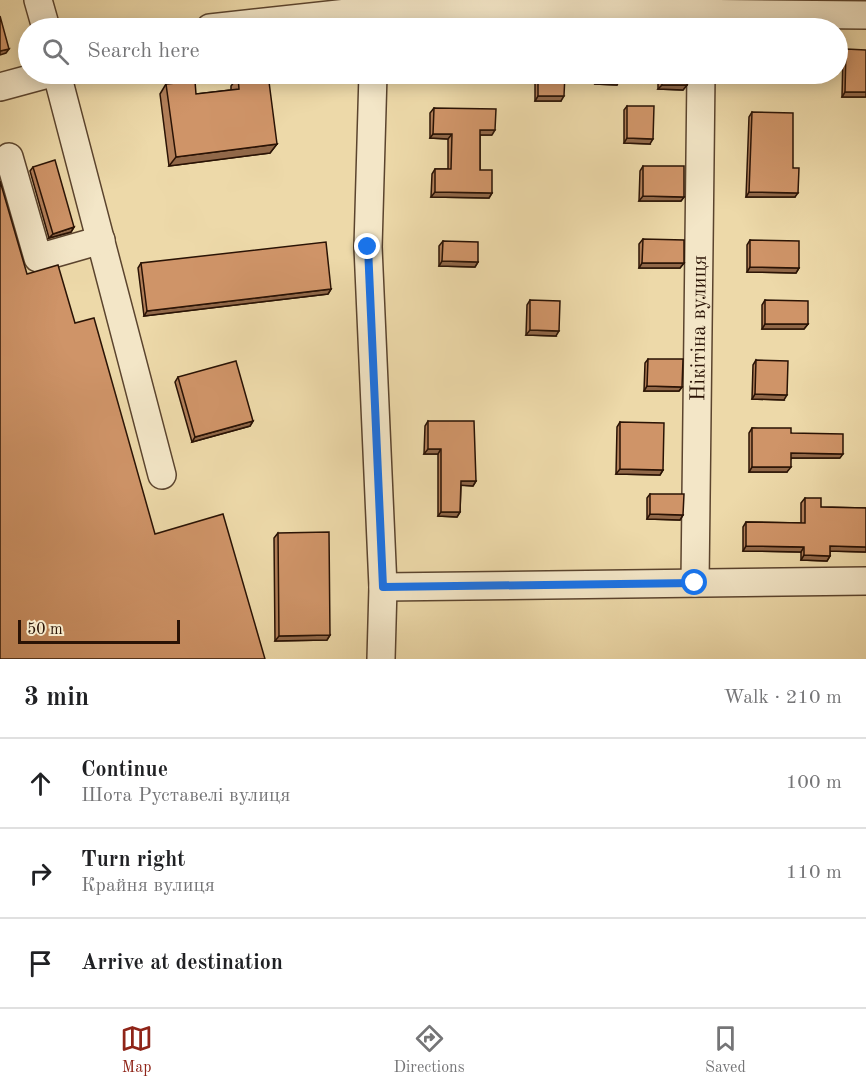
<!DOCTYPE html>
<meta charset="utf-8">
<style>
:root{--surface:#fff;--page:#f6f6f6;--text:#202124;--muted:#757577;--line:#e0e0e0;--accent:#8f2418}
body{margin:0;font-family:"Old Standard TT",serif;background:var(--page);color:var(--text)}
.scale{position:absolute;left:18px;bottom:15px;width:162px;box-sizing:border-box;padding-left:6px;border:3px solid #2a1305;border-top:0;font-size:16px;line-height:21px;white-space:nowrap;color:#2a1305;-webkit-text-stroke:4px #f3e6c7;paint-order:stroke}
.stop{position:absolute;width:18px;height:18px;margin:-14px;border:4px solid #1a73e8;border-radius:50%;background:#fff}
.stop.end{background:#1a73e8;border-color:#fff;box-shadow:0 2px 6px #0008}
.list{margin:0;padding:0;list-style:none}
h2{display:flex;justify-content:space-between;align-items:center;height:78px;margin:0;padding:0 24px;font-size:26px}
h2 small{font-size:20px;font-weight:400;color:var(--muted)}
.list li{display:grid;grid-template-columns:39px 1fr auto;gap:18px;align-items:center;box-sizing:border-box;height:90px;padding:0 24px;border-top:2px solid var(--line)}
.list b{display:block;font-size:22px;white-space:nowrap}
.list p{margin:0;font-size:20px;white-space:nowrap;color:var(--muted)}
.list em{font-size:20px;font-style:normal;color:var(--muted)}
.icon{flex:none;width:33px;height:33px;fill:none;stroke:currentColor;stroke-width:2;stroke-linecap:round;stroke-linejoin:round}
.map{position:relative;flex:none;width:866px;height:659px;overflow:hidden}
.search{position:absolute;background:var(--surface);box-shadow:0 3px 15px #0003;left:18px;right:18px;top:18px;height:66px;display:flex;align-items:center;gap:15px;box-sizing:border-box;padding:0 21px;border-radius:33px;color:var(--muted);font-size:22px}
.sheet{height:348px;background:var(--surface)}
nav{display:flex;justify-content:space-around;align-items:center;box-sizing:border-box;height:84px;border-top:2px solid var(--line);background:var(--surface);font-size:16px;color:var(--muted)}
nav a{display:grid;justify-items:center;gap:3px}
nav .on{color:var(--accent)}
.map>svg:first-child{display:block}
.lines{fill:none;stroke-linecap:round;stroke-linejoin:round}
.minor-casing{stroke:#5b442e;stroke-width:30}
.minor{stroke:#f3e6c7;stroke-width:27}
.wall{fill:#b27f59;stroke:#2a1305;stroke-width:1.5}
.shaded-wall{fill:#916849;stroke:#2a1305;stroke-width:1.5}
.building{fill:#cf9468;stroke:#2a1305;stroke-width:1.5}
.route{stroke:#1a73e8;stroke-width:8}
.labels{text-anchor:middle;stroke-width:4.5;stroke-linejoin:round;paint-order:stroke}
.street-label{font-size:21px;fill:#2a1305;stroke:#f3e6c7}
</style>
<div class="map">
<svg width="866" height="659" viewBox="0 0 866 659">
<rect width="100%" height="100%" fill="#edd9a9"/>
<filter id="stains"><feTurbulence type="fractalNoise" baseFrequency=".00333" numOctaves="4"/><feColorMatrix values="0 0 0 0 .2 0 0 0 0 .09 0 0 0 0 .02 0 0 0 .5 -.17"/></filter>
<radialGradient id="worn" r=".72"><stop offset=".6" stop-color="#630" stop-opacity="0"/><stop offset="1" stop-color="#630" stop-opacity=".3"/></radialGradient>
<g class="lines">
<g class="minor-casing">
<g id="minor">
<polyline points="38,0 46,28"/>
<polyline points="210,28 374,10 866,15"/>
<polyline points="57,74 162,475"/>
<polyline points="373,74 368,247 383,587 381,659"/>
<polyline points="0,87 48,74"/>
<polyline points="9,157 38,258 101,240"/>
<path id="s1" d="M 695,583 L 701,74"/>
<polyline points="383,587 866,581"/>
</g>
</g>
<use href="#minor" class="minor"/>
</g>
<g class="wall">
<polygon points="846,49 866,97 842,97 843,54"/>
<polygon points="535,74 565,74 561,101 535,101"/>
<polygon points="595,74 620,74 617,85 595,84"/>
<polygon points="658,74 687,74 687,85 683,90 658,89"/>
<polygon points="238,77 277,144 270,153 169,166 160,94 166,84 196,94 231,90 231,86"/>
<polygon points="627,106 650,144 624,143 624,110"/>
<polygon points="434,108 492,135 480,135 480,170 492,193 489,198 431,197 432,174 435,169 448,169 448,139 430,138 430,113"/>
<polygon points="752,112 793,168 795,197 746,197 749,117"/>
<polygon points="643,166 684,197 681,201 639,201 640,171"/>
<polygon points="33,167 74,227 71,232 49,238 30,171"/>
<polygon points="643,239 684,263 680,268 639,268 639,244"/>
<polygon points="750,240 799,268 796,273 747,272 747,245"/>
<polygon points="443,241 478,262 475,267 439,266 439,246"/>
<polygon points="141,263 331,289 328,294 144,316 138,268"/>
<polygon points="530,300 556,336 526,335 527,305"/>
<polygon points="765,300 808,324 804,329 762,329 762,305"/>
<polygon points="648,359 682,387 679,391 644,391 645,363"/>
<polygon points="756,360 784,400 752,399 753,365"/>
<polygon points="178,377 253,421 250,426 192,442 175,382"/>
<polygon points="428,421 476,481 473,486 461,485 460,512 457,517 438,516 438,454 424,454 425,426"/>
<polygon points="620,422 663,470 660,475 616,474 617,427"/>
<polygon points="752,428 791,433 840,458 791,458 787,472 749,472 749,433"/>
<polygon points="650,494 683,515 680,520 647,519 647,498"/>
<polygon points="805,498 821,507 866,508 866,552 830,551 830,556 827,561 801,560 801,552 743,551 743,527 746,522 801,523 801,503"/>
<polygon points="278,533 330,635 327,640 275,641 274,538"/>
</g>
<g class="shaded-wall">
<polygon points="9,49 6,53 0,55 0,51"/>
<polygon points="441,74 488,74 487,76 440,75"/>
<polygon points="598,80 620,80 617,85 595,84"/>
<polygon points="662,85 687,85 683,90 658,89"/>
<polygon points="845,92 866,92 866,97 842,97"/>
<polygon points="538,96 564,96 561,101 535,101"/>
<polygon points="480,130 495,130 492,135 477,135"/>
<polygon points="433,134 452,134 448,139 430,138"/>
<polygon points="627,138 653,139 650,144 624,143"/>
<polygon points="277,144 270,153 169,166 176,157"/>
<polygon points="435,192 492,193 489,198 431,197"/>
<polygon points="749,192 798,193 795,197 746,197"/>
<polygon points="643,196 684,197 681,201 639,201"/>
<polygon points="74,227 71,232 49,238 53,234"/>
<polygon points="442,261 478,262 475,267 439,266"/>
<polygon points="642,263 684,263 680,268 639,268"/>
<polygon points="750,267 799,268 796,273 747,272"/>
<polygon points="331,289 328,294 144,316 147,311"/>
<polygon points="765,324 808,324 804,329 762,329"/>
<polygon points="530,330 559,331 556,336 526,335"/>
<polygon points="647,386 682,387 679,391 644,391"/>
<polygon points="755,394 787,395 784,400 752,399"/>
<polygon points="253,421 250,426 192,442 195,437"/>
<polygon points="428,449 441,449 438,454 424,454"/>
<polygon points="791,453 843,454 840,458 788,458"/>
<polygon points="752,467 791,467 787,472 749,472"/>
<polygon points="620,469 663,470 660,475 616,474"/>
<polygon points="461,481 476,481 473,486 457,485"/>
<polygon points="441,512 460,512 457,517 438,516"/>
<polygon points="650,514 683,515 680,520 647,519"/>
<polygon points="746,546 804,547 801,552 743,551"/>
<polygon points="830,546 866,547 866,552 827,551"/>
<polygon points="804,555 830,556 827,561 801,560"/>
<polygon points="330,635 327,640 275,641 279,636"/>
</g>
<g class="building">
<polygon points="0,16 9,49 0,51"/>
<polygon points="846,49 866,50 866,92 845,92"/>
<polygon points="264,74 268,74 277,144 176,157 166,84 195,81 196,94 239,89 238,77"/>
<polygon points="538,74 565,74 564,96 538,96"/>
<rect x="598" y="74" width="22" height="6"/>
<rect x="662" y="74" width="25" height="11"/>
<polygon points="627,106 654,106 653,139 627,138"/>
<polygon points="434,108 496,109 495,130 480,130 480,170 492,170 492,193 435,192 435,169 451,169 452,134 433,134"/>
<polygon points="752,112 793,113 793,168 799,168 798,193 749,192"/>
<polygon points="55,160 74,227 53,234 33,167"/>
<polygon points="643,166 684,166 684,197 643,196"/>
<polygon points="0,181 27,274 58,265 75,323 94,318 155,534 223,514 265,659 0,659"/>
<polygon points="643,239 684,240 684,263 642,263"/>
<polygon points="750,240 799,241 799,268 750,267"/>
<polygon points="443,241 478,242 478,262 442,261"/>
<polygon points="326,242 331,289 147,311 141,263"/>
<polygon points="530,300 560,301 559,331 530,330"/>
<polygon points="765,300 808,301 808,324 765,324"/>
<polygon points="648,359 683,359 682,387 647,386"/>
<polygon points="756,360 788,361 787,395 755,394"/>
<polygon points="236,361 253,421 195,437 178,377"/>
<polygon points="428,421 474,421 476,481 461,481 460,512 441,512 441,449 428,449"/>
<polygon points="620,422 664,423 663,470 620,469"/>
<polygon points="752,428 791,428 791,433 843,434 843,454 791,453 791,467 752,467"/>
<polygon points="650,494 684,494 683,515 650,514"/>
<polygon points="805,498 821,498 821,507 866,508 866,547 830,546 830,556 804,555 804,547 746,546 746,522 805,523"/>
<polygon points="329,532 330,635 279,636 278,533"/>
</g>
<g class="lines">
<polyline class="route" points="368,247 383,587 695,583"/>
</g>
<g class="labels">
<g class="street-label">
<text dy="7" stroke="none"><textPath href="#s1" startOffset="255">Нікітіна вулиця</textPath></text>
</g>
</g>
<rect width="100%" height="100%" filter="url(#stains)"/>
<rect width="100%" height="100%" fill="url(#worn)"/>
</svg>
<div class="scale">50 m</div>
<div class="stop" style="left:695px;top:583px"></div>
<div class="stop end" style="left:368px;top:247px"></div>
<div class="search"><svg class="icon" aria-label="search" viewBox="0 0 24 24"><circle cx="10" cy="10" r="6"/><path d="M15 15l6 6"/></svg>Search here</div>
</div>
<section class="sheet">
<h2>3 min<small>Walk · 210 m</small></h2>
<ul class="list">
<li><svg class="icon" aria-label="ahead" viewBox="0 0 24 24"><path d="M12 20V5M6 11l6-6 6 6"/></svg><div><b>Continue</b><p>Шота Руставелі вулиця</p></div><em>100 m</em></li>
<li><svg class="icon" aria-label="right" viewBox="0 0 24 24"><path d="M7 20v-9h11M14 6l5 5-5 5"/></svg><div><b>Turn right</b><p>Крайня вулиця</p></div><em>110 m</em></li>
<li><svg class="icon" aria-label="arrive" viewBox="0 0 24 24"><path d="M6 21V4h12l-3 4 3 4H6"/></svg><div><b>Arrive at destination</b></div></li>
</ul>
</section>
<nav>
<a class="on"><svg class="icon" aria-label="map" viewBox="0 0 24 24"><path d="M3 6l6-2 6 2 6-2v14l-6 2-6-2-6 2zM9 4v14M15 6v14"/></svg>Map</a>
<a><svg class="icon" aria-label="directions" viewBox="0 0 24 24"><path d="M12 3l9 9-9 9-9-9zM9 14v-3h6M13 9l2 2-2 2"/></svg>Directions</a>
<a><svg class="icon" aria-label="saved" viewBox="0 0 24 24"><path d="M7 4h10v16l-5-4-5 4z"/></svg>Saved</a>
</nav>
